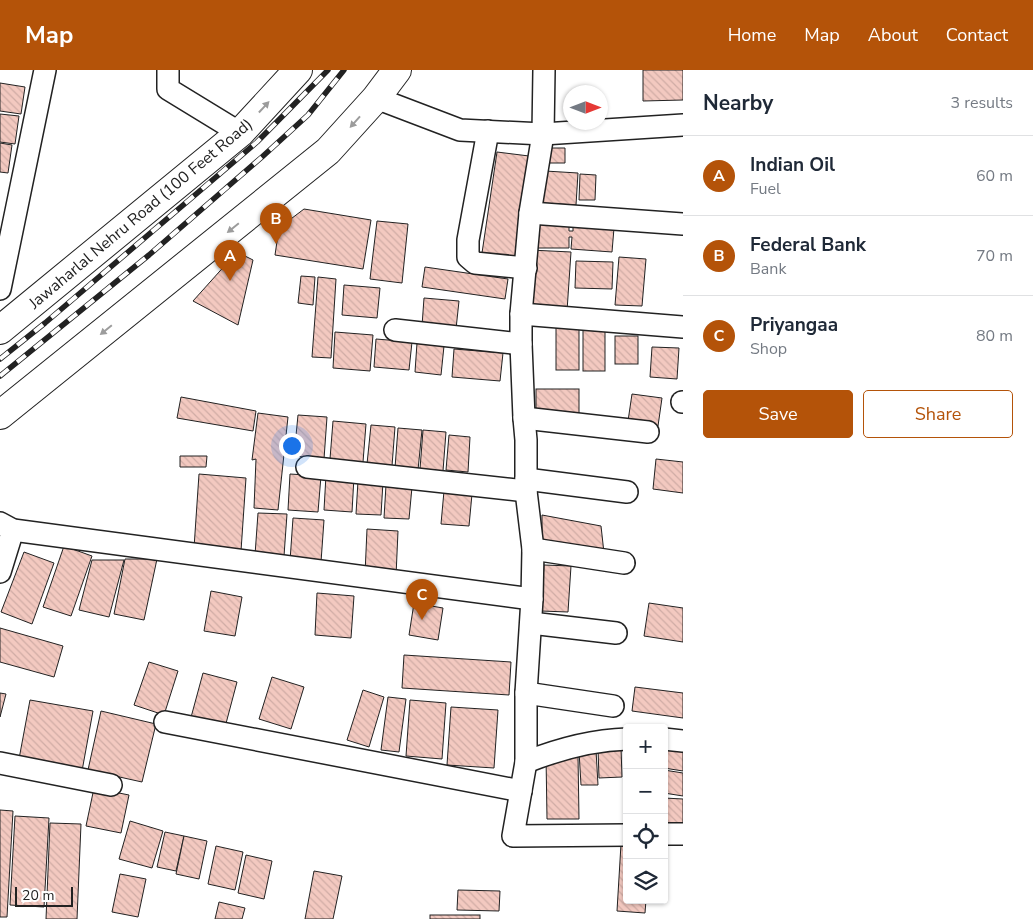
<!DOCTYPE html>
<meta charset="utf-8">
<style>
:root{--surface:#fff;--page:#f6f6f7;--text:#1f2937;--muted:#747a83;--line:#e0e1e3;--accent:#b45309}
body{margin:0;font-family:"Nunito Sans",sans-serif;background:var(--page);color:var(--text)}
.controls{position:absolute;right:15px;bottom:15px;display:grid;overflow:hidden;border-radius:5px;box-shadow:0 1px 4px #0004}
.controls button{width:45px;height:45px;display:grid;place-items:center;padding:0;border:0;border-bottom:1px solid var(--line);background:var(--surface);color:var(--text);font:25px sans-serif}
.compass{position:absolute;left:563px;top:15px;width:45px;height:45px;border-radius:50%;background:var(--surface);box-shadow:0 1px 4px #0004;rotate:90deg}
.scale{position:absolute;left:15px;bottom:12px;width:58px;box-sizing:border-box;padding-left:5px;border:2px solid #222;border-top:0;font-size:14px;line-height:18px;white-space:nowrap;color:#222;-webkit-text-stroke:4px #fff;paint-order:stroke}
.you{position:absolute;left:291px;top:375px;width:18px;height:18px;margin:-12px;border:4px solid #fff;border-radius:50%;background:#1a73e8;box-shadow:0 0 0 8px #1a73e833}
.badge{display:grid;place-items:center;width:32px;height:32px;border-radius:50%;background:var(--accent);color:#fff;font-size:16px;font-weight:700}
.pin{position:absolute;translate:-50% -41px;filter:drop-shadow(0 1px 2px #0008)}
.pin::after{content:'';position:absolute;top:26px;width:18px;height:15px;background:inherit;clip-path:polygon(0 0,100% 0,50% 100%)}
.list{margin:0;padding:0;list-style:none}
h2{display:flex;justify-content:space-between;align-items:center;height:65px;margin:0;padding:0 20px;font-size:21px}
h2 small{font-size:16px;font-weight:400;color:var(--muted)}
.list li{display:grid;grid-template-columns:32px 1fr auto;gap:15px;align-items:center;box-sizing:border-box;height:80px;padding:0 20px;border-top:1px solid var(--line)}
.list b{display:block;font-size:19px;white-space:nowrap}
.list p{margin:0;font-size:16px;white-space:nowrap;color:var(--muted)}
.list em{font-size:16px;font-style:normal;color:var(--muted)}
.actions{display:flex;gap:10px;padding:15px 20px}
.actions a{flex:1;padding:11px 0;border:1px solid var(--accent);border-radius:5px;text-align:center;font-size:18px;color:var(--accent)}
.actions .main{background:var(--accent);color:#fff}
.icon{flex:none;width:28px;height:28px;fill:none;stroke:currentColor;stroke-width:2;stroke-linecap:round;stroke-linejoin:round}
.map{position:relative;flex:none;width:683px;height:849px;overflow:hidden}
header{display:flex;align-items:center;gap:30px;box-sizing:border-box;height:70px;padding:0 25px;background:var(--accent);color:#fff}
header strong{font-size:24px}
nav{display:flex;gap:28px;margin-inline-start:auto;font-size:18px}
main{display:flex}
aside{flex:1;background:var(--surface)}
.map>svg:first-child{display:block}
.building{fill:url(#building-back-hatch);stroke:#222}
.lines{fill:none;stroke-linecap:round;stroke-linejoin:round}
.minor-casing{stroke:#222;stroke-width:24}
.major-casing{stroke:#222;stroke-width:30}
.minor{stroke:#fff;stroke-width:21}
.major{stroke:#fff;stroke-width:28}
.rail-casing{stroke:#222;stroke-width:5.5}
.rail{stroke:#fff;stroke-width:4;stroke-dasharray:11;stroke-linecap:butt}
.oneway{fill:#9c9c9c}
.labels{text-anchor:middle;stroke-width:4;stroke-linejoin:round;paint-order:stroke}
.street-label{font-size:16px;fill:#222;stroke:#fff}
</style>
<header>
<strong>Map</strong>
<nav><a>Home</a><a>Map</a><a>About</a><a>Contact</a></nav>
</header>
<main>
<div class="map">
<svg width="683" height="849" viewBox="0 0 683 849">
<defs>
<pattern id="building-back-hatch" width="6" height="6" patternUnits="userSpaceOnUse" patternTransform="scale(1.25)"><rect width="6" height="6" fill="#f3c9c0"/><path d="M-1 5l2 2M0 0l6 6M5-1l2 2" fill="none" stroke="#d0aca5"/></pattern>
</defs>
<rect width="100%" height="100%" fill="#fff"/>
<g class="building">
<polygon points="643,0 683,0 683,30 643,31"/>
<polygon points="0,13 25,17 21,44 0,41"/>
<polygon points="0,44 19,46 15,74 0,72"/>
<polygon points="0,73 12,75 8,103 0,102"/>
<polygon points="547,78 565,78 565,93 546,93"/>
<polygon points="497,82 529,86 517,188 482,183"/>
<polygon points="545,101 578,103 576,135 543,133"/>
<polygon points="580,104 596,105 595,130 579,130"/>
<polygon points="304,139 371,150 363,199 275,185 279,158"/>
<polygon points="377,151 408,154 402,213 370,209"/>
<polygon points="533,153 569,154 569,161 573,161 573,156 614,158 612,182 571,179 572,167 569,167 569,178 532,178"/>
<polygon points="530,180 571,182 567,241 526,238"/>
<polygon points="237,182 253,190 238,255 193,231"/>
<polygon points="619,187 646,189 642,236 615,235"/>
<polygon points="576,191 613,192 612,219 575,218"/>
<polygon points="425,197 508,209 505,229 422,217"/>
<polygon points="301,206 315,207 313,235 298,233"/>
<polygon points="318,207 336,209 331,288 312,287"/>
<polygon points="344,215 380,218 377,248 342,245"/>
<polygon points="424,228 459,231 456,259 422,256"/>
<rect x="556" y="251" width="23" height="49"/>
<rect x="583" y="254" width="22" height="47"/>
<polygon points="335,262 373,265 370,301 333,298"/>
<rect x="615" y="266" width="23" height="28"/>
<polygon points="376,269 412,272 409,300 374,297"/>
<polygon points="417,273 444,276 441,305 415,302"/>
<polygon points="652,277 679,278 677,309 650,307"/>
<polygon points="454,279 503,283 500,311 452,307"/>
<rect x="536" y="319" width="43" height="27"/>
<polygon points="632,324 662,328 658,356 628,351"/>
<polygon points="181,327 256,341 253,361 177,348"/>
<polygon points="258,343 288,347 278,440 254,438 256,389 252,390"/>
<polygon points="298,345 327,347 324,389 294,386"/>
<polygon points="333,351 366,354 363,392 330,389"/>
<polygon points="371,355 395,357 392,396 367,394"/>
<polygon points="398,358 422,360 418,400 395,398"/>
<polygon points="423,360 446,362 443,401 420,399"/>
<polygon points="449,365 470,367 468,402 446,400"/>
<polygon points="180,386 207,386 206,397 180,397"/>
<polygon points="656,389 683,392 683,423 653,419"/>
<polygon points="199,404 246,408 241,481 194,478"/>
<polygon points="290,404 321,406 318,442 288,440"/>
<polygon points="326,405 354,407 352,442 324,440"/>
<polygon points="358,411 383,412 381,445 356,444"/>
<polygon points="386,415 412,417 409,449 384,448"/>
<polygon points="444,421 472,424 469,456 441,454"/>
<polygon points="258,443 287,444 284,486 255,485"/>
<polygon points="542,445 601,456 604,483 542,477"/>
<polygon points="293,448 324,450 321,492 290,491"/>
<polygon points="367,459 398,461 396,506 365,504"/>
<polygon points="64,476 92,486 71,546 43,537"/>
<polygon points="24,482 54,493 32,554 1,542"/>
<polygon points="125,489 157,489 144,550 114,544"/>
<polygon points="92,490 124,490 109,547 79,540"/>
<polygon points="544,495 571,496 568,542 541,541"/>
<polygon points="211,521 242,527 235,566 204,561"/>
<polygon points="317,523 354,526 351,568 315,565"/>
<polygon points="414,533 443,538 438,570 409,565"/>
<polygon points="649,533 683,538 683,572 644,566"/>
<polygon points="0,558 63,576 54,607 0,592"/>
<polygon points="404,585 511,592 509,625 402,618"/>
<polygon points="149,592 178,601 164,645 134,635"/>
<polygon points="203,603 237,612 224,661 190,651"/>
<polygon points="272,607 304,617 291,659 259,649"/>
<polygon points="635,617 683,623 683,648 632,641"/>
<polygon points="363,620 384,627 369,677 347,670"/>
<polygon points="0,623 6,624 0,647"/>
<polygon points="388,627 406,629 399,682 381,680"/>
<polygon points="30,630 93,641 82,701 19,689"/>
<polygon points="410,630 446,633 442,689 406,686"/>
<polygon points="451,637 498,640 494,698 447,695"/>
<polygon points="101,641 156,654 142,712 88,700"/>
<rect x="624" y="671" width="3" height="37"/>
<polygon points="664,673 683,675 683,701 664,698"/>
<polygon points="621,677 622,707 599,708 598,678"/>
<polygon points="596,680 598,715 581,715 579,681"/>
<polygon points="546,686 578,686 579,749 547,749"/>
<polygon points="664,700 683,703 683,726 664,723"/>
<polygon points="94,718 129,725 121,763 86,756"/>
<polygon points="664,728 683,729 683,759 664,758"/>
<polygon points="0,740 13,741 7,847 0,847"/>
<polygon points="15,746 49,748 44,837 10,835"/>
<polygon points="130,751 163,761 152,798 119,789"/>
<polygon points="50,753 81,754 77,849 46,849"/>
<polygon points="165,762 184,766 176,801 157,797"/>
<polygon points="184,766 207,771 199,809 176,804"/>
<polygon points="621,774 627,774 627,830 646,830 645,843 617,841"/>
<polygon points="216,776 243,782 235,820 208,814"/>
<polygon points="246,785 272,791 264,829 238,823"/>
<polygon points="314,801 342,806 333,849 305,849"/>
<polygon points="120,804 146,809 138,847 112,842"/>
<polygon points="458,820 500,821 499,841 457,840"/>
<polygon points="219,832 245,838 242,849 215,849"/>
<rect x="430" y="845" width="50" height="4"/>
</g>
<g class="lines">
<g class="minor-casing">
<g id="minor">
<polyline points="168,0 168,19 240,63"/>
<polyline points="544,0 543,64 530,143 521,244 521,274 524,348 526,370 526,421 533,479 532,529 526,623 526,692 513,766 627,765"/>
<polyline points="376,28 460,60 543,64 683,55"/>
<polyline points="488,61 468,170 468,187 475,193 526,198"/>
<polyline points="530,143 683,154"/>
<polyline points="0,219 45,0"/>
<polyline points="521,244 683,257"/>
<polyline points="395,260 521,274"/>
<polyline points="682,332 683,332"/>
<polyline points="524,348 648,362"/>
<polyline points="307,397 526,421"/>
<polyline points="526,409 627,422"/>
<polyline points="0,453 13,460 532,529"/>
<polyline points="533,479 624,493"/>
<polyline points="0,502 13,460"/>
<polyline points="531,553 616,563"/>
<polyline points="526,623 613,636"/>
<polyline points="165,652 521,721"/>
<polyline points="664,669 683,671"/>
<path d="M 526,692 C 559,679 591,670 627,669"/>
<polyline points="0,693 111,715"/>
<polyline points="664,764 683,764"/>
</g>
</g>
<g class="major-casing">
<g id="major">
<polyline points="0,260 240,63 298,0"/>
<polyline points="0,345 328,81 376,28 397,0"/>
</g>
</g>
<use href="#minor" class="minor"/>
<use href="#major" class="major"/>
<g class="rail-casing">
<g id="rail">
<polyline points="0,289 45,253 257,72 328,0"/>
<polyline points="0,306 149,185 262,87 308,45 344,0"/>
</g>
</g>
<use href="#rail" class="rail"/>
</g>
<defs><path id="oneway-solid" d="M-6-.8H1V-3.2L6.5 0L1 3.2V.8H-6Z" transform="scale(1.25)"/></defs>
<g class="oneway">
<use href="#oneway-solid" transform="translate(264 37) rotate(-47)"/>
<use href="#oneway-solid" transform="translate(355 52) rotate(132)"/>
<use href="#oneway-solid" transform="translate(233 158) rotate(141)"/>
<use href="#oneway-solid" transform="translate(106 260) rotate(141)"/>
</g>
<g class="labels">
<g class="street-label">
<text transform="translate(140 143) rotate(-40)" y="6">Jawaharlal Nehru Road (100 Feet Road)</text>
</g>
</g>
</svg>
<div class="controls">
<button>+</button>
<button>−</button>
<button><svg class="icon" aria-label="locate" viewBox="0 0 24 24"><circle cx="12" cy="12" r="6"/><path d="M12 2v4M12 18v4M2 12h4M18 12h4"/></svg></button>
<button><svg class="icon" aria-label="layers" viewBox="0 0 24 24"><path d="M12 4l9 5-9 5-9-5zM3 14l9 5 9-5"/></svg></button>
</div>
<svg class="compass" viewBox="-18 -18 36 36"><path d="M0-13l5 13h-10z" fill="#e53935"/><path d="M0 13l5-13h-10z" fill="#747a83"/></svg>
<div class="scale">20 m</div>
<div class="you"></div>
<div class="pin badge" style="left:230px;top:211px">A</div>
<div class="pin badge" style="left:276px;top:174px">B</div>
<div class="pin badge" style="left:422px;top:550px">C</div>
</div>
<aside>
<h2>Nearby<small>3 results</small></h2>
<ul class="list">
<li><span class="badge">A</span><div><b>Indian Oil</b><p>Fuel</p></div><em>60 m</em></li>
<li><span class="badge">B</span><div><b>Federal Bank</b><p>Bank</p></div><em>70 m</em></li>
<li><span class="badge">C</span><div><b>Priyangaa</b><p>Shop</p></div><em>80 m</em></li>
</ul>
<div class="actions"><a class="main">Save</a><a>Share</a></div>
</aside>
</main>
